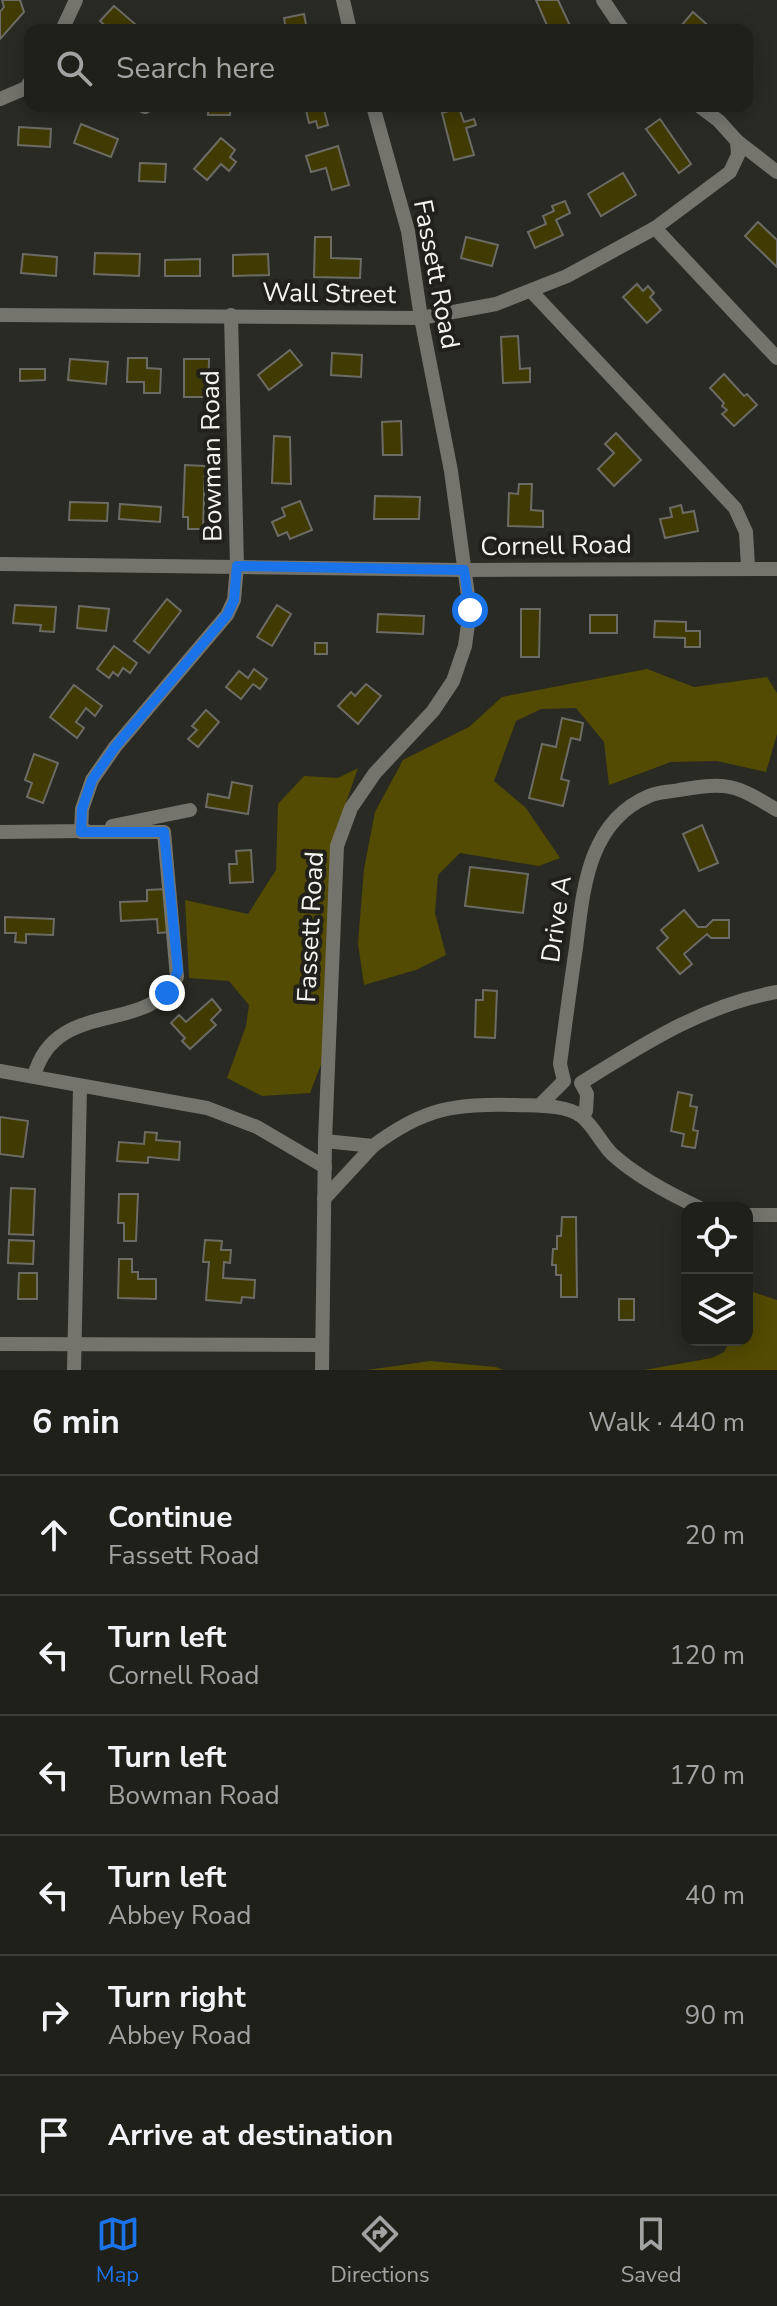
<!DOCTYPE html>
<meta charset="utf-8">
<style>
:root{--surface:#20201b;--page:#282824;--text:#f1f3f6;--muted:#a2a3a3;--line:#3d3e3a;--accent:#1a73e8}
body{margin:0;font-family:"Nunito Sans",sans-serif;background:var(--page);color:var(--text)}
.controls{position:absolute;right:24px;bottom:24px;display:grid;overflow:hidden;border-radius:16px;box-shadow:0 4px 20px #0003}
.controls button{width:72px;height:72px;display:grid;place-items:center;padding:0;border:0;border-bottom:2px solid var(--line);background:var(--surface);color:var(--text);font:40px sans-serif}
.stop{position:absolute;width:24px;height:24px;margin:-18px;border:6px solid #1a73e8;border-radius:50%;background:#fff}
.stop.end{background:#1a73e8;border-color:#fff;box-shadow:0 2px 8px #0008}
.list{margin:0;padding:0;list-style:none}
h2{display:flex;justify-content:space-between;align-items:center;height:104px;margin:0;padding:0 32px;font-size:34px}
h2 small{font-size:26px;font-weight:400;color:var(--muted)}
.list li{display:grid;grid-template-columns:52px 1fr auto;gap:24px;align-items:center;box-sizing:border-box;height:120px;padding:0 32px;border-top:2px solid var(--line)}
.list b{display:block;font-size:30px;white-space:nowrap}
.list p{margin:0;font-size:26px;white-space:nowrap;color:var(--muted)}
.list em{font-size:26px;font-style:normal;color:var(--muted)}
.icon{flex:none;width:44px;height:44px;fill:none;stroke:currentColor;stroke-width:2;stroke-linecap:round;stroke-linejoin:round}
.map{position:relative;flex:none;width:777px;height:1370px;overflow:hidden}
.search{position:absolute;background:var(--surface);box-shadow:0 4px 20px #0003;left:24px;right:24px;top:24px;height:88px;display:flex;align-items:center;gap:20px;box-sizing:border-box;padding:0 28px;border-radius:16px;color:var(--muted);font-size:30px}
.sheet{height:824px;background:var(--surface)}
nav{display:flex;justify-content:space-around;align-items:center;box-sizing:border-box;height:112px;border-top:2px solid var(--line);background:var(--surface);font-size:22px;color:var(--muted)}
nav a{display:grid;justify-items:center;gap:4px}
nav .on{color:var(--accent)}
.map>svg:first-child{display:block}
.green{fill:#534b01}
.building{fill:#403a03;stroke:#6c6b65;stroke-width:2}
.lines{fill:none;stroke-linecap:round;stroke-linejoin:round}
.minor{stroke:#74746d;stroke-width:14}
.route{stroke:#1a73e8;stroke-width:10}
.labels{text-anchor:middle;stroke-width:8;stroke-linejoin:round;paint-order:stroke}
.street-label{font-size:26px;fill:#f4f4f0;stroke:#21201b}
</style>
<div class="map">
<svg width="777" height="1370" viewBox="0 0 777 1370">
<rect width="100%" height="100%" fill="#2a2a24"/>
<g class="green">
<polygon points="647,669 694,687 767,677 777,693 777,734 766,772 717,761 671,762 609,785 604,742 576,708 541,709 516,721 494,781 526,808 560,858 539,866 460,853 438,875 435,913 446,955 416,970 364,985 358,943 364,869 375,812 403,760 469,727 502,697"/>
<polygon points="358,768 331,846 324,1057 310,1093 262,1096 227,1078 246,1026 249,1005 229,981 189,978 185,900 248,914 276,870 278,804 304,776 338,778"/>
<polygon points="753,1292 777,1300 777,1370 644,1370 712,1358 724,1352 730,1340 747,1340 747,1304"/>
<polygon points="430,1361 496,1367 503,1370 367,1370"/>
</g>
<g class="building">
<polygon points="2,0 20,0 24,12 0,39 0,12 4,7"/>
<polygon points="536,0 558,0 572,30 549,30"/>
<polygon points="114,6 135,24 130,30 110,30 100,21"/>
<polygon points="693,12 713,30 684,30 680,27"/>
<polygon points="304,14 307,30 286,30 284,18"/>
<rect x="208" y="106" width="22" height="9"/>
<polygon points="305,106 323,106 328,125 318,128 316,121 309,123"/>
<polygon points="459,108 464,122 474,119 476,125 466,128 474,155 454,160 442,113"/>
<polygon points="660,119 691,164 679,173 646,129"/>
<polygon points="81,124 118,139 111,157 74,143"/>
<polygon points="19,127 51,129 50,147 18,145"/>
<polygon points="221,138 235,150 230,157 236,162 229,171 221,164 207,180 194,169"/>
<polygon points="338,146 349,185 332,190 326,168 311,172 306,156"/>
<polygon points="140,163 166,164 165,182 139,181"/>
<polygon points="623,173 636,195 601,216 588,194"/>
<polygon points="565,201 570,213 556,220 563,235 535,248 528,232 546,224 543,216 554,211 552,206"/>
<polygon points="758,222 777,240 777,267 745,236"/>
<polygon points="315,237 331,237 331,258 361,259 360,278 314,277"/>
<polygon points="466,237 498,245 492,266 461,258"/>
<polygon points="95,253 140,254 139,276 94,274"/>
<polygon points="23,254 57,257 56,276 21,273"/>
<polygon points="268,254 269,275 233,276 233,255"/>
<polygon points="200,259 200,276 165,276 165,260"/>
<polygon points="637,284 643,291 648,286 654,293 650,297 661,310 647,323 623,297"/>
<polygon points="518,336 520,369 530,368 530,382 503,383 501,337"/>
<polygon points="290,350 302,365 269,390 258,375"/>
<polygon points="332,353 362,355 361,377 331,375"/>
<polygon points="128,358 147,358 147,368 161,369 160,393 144,393 144,382 127,382"/>
<polygon points="70,359 108,362 106,384 68,380"/>
<polygon points="184,359 209,359 208,397 184,397"/>
<polygon points="20,369 45,369 45,380 20,381"/>
<polygon points="724,374 744,396 747,394 757,405 734,426 722,414 727,410 722,406 724,403 710,388"/>
<polygon points="401,421 402,455 383,455 382,422"/>
<polygon points="616,433 641,460 614,486 598,469 614,453 605,444"/>
<polygon points="274,436 290,437 291,484 272,483"/>
<polygon points="185,465 205,466 203,529 188,529 188,517 183,517"/>
<polygon points="519,484 532,484 531,510 543,511 543,527 508,526 509,493 518,494"/>
<polygon points="375,496 420,497 419,519 374,519"/>
<polygon points="300,501 312,530 290,539 287,532 278,536 272,522 285,516 282,508"/>
<polygon points="70,502 108,503 107,521 69,520"/>
<polygon points="120,504 161,507 160,522 119,519"/>
<polygon points="681,505 683,513 694,511 698,531 665,538 660,519 672,517 670,508"/>
<polygon points="167,599 181,611 149,653 134,641"/>
<polygon points="15,605 56,607 54,632 40,631 41,625 13,623"/>
<polygon points="277,605 291,614 272,646 257,637"/>
<polygon points="79,606 109,609 106,631 77,628"/>
<polygon points="521,609 540,609 539,657 521,657"/>
<polygon points="378,614 424,616 423,634 377,632"/>
<rect x="590" y="615" width="27" height="18"/>
<polygon points="655,621 686,622 686,631 700,631 700,647 685,647 685,638 654,637"/>
<rect x="315" y="643" width="12" height="11"/>
<polygon points="114,646 137,663 130,673 123,668 118,676 113,672 109,678 97,669"/>
<polygon points="254,669 267,679 260,689 253,684 241,699 226,687 239,671 248,678"/>
<polygon points="366,684 381,696 358,724 338,706 351,692 355,696"/>
<polygon points="74,685 102,706 95,716 86,708 76,722 84,728 77,738 50,717"/>
<polygon points="206,710 219,722 198,747 188,739 197,730 192,726"/>
<polygon points="562,718 583,723 580,740 571,738 561,779 569,781 563,806 529,798 542,744 556,747"/>
<polygon points="34,754 58,763 43,803 27,797 32,783 25,780"/>
<polygon points="232,782 252,786 248,814 206,807 208,794 229,798"/>
<polygon points="702,825 718,863 699,871 683,834"/>
<polygon points="251,850 253,882 230,883 229,864 237,864 236,851"/>
<polygon points="470,867 528,874 523,913 465,906"/>
<polygon points="166,889 171,932 158,933 157,919 121,921 120,902 147,901 147,890"/>
<polygon points="684,910 698,927 706,927 713,920 729,920 729,938 711,938 707,934 684,954 692,964 680,974 657,948 668,938 661,930"/>
<polygon points="5,917 54,919 53,935 26,934 26,943 15,942 16,933 5,933"/>
<polygon points="483,990 497,991 495,1038 475,1037 476,1000 483,1000"/>
<polygon points="212,999 221,1010 211,1020 216,1025 190,1049 182,1041 185,1038 171,1023 179,1015 186,1022"/>
<polygon points="678,1092 692,1095 690,1106 697,1107 693,1130 698,1131 695,1148 682,1146 684,1134 671,1131"/>
<polygon points="0,1117 28,1121 23,1157 0,1154"/>
<polygon points="145,1132 157,1133 156,1140 180,1142 179,1160 148,1157 148,1163 117,1161 119,1142 144,1144"/>
<polygon points="11,1188 35,1189 33,1235 9,1234"/>
<polygon points="119,1194 138,1194 136,1241 124,1241 124,1223 118,1223"/>
<polygon points="562,1217 576,1217 577,1297 561,1297 561,1275 556,1275 556,1265 552,1265 553,1249 557,1249 557,1236 561,1236"/>
<polygon points="9,1240 34,1241 33,1264 8,1263"/>
<polygon points="205,1240 222,1241 221,1250 231,1250 230,1263 224,1262 223,1278 255,1280 254,1298 242,1297 241,1303 206,1300 209,1262 203,1262"/>
<polygon points="119,1259 132,1259 132,1272 138,1272 138,1279 156,1279 156,1299 118,1298"/>
<polygon points="19,1273 37,1273 37,1299 18,1299"/>
<rect x="619" y="1299" width="15" height="21"/>
</g>
<g class="lines">
<g class="minor">
<polyline points="343,0 350,30"/>
<polyline points="603,0 623,30"/>
<polyline points="62,30 76,0"/>
<polyline points="0,99 26,88 30,82"/>
<polyline points="143,106 145,107"/>
<polyline points="699,106 719,121 737,141 777,172"/>
<polyline points="655,228 777,358"/>
<polyline points="531,291 735,508 746,532 748,567"/>
<polyline points="0,315 421,318 496,304 567,276 655,228 730,172 738,155 737,141"/>
<polyline points="0,564 464,570 777,569"/>
<polyline points="112,826 190,810"/>
<polyline points="0,832 87,831"/>
<polyline points="0,1071 207,1108 257,1127 325,1167"/>
<path d="M 34,1076 C 56,996 148,1037 177,977 L 164,832 L 81,832 L 82,809 L 92,780 L 115,747 L 227,615 L 234,600 L 237,566 L 231,315"/>
<path d="M 541,1104 L 564,1081 L 560,1064 C 565,1026 570,987 576,948 C 583,892 587,822 649,796 C 658,792 669,792 679,790 C 729,782 734,784 777,810"/>
<path d="M 580,1115 L 586,1111 L 587,1094 L 581,1083 C 644,1044 703,1005 777,992"/>
<path d="M 325,1141 L 373,1146 C 425,1107 454,1104 516,1105 C 534,1106 565,1104 581,1116 C 593,1125 601,1143 612,1154 C 635,1175 672,1195 700,1208"/>
<polyline points="324,1199 373,1146"/>
<polyline points="747,1215 777,1215"/>
<polyline points="0,1344 322,1345"/>
<polyline points="74,1370 80,1087"/>
<polyline points="322,1370 325,1141 337,846 351,808 375,773 433,711 453,681 465,646 470,610 451,471 421,318 408,231 373,106"/>
</g>
</g>
<g class="lines">
<polyline class="route" points="167,993 178,971 164,832 81,832 82,809 92,780 115,747 227,615 234,600 237,566 464,570 470,610"/>
</g>
<g class="labels">
<g class="street-label">
<text transform="translate(437 274) rotate(79)" y="9">Fassett Road</text>
<text transform="translate(329 293) rotate(1)" y="9">Wall Street</text>
<text transform="translate(211 456) rotate(-91)" y="9">Bowman Road</text>
<text transform="translate(556 545) rotate(-1)" y="9">Cornell Road</text>
<text transform="translate(556 919) rotate(-82)" y="9">Drive A</text>
<text transform="translate(310 927) rotate(-87)" y="9">Fassett Road</text>
</g>
</g>
</svg>
<div class="controls">
<button><svg class="icon" aria-label="locate" viewBox="0 0 24 24"><circle cx="12" cy="12" r="6"/><path d="M12 2v4M12 18v4M2 12h4M18 12h4"/></svg></button>
<button><svg class="icon" aria-label="layers" viewBox="0 0 24 24"><path d="M12 4l9 5-9 5-9-5zM3 14l9 5 9-5"/></svg></button>
</div>
<div class="stop" style="left:470px;top:610px"></div>
<div class="stop end" style="left:167px;top:993px"></div>
<div class="search"><svg class="icon" aria-label="search" viewBox="0 0 24 24"><circle cx="10" cy="10" r="6"/><path d="M15 15l6 6"/></svg>Search here</div>
</div>
<section class="sheet">
<h2>6 min<small>Walk · 440 m</small></h2>
<ul class="list">
<li><svg class="icon" aria-label="ahead" viewBox="0 0 24 24"><path d="M12 20V5M6 11l6-6 6 6"/></svg><div><b>Continue</b><p>Fassett Road</p></div><em>20 m</em></li>
<li><svg class="icon" aria-label="left" viewBox="0 0 24 24"><path d="M17 20v-9H6M10 6l-5 5 5 5"/></svg><div><b>Turn left</b><p>Cornell Road</p></div><em>120 m</em></li>
<li><svg class="icon" aria-label="left" viewBox="0 0 24 24"><path d="M17 20v-9H6M10 6l-5 5 5 5"/></svg><div><b>Turn left</b><p>Bowman Road</p></div><em>170 m</em></li>
<li><svg class="icon" aria-label="left" viewBox="0 0 24 24"><path d="M17 20v-9H6M10 6l-5 5 5 5"/></svg><div><b>Turn left</b><p>Abbey Road</p></div><em>40 m</em></li>
<li><svg class="icon" aria-label="right" viewBox="0 0 24 24"><path d="M7 20v-9h11M14 6l5 5-5 5"/></svg><div><b>Turn right</b><p>Abbey Road</p></div><em>90 m</em></li>
<li><svg class="icon" aria-label="arrive" viewBox="0 0 24 24"><path d="M6 21V4h12l-3 4 3 4H6"/></svg><div><b>Arrive at destination</b></div></li>
</ul>
</section>
<nav>
<a class="on"><svg class="icon" aria-label="map" viewBox="0 0 24 24"><path d="M3 6l6-2 6 2 6-2v14l-6 2-6-2-6 2zM9 4v14M15 6v14"/></svg>Map</a>
<a><svg class="icon" aria-label="directions" viewBox="0 0 24 24"><path d="M12 3l9 9-9 9-9-9zM9 14v-3h6M13 9l2 2-2 2"/></svg>Directions</a>
<a><svg class="icon" aria-label="saved" viewBox="0 0 24 24"><path d="M7 4h10v16l-5-4-5 4z"/></svg>Saved</a>
</nav>
